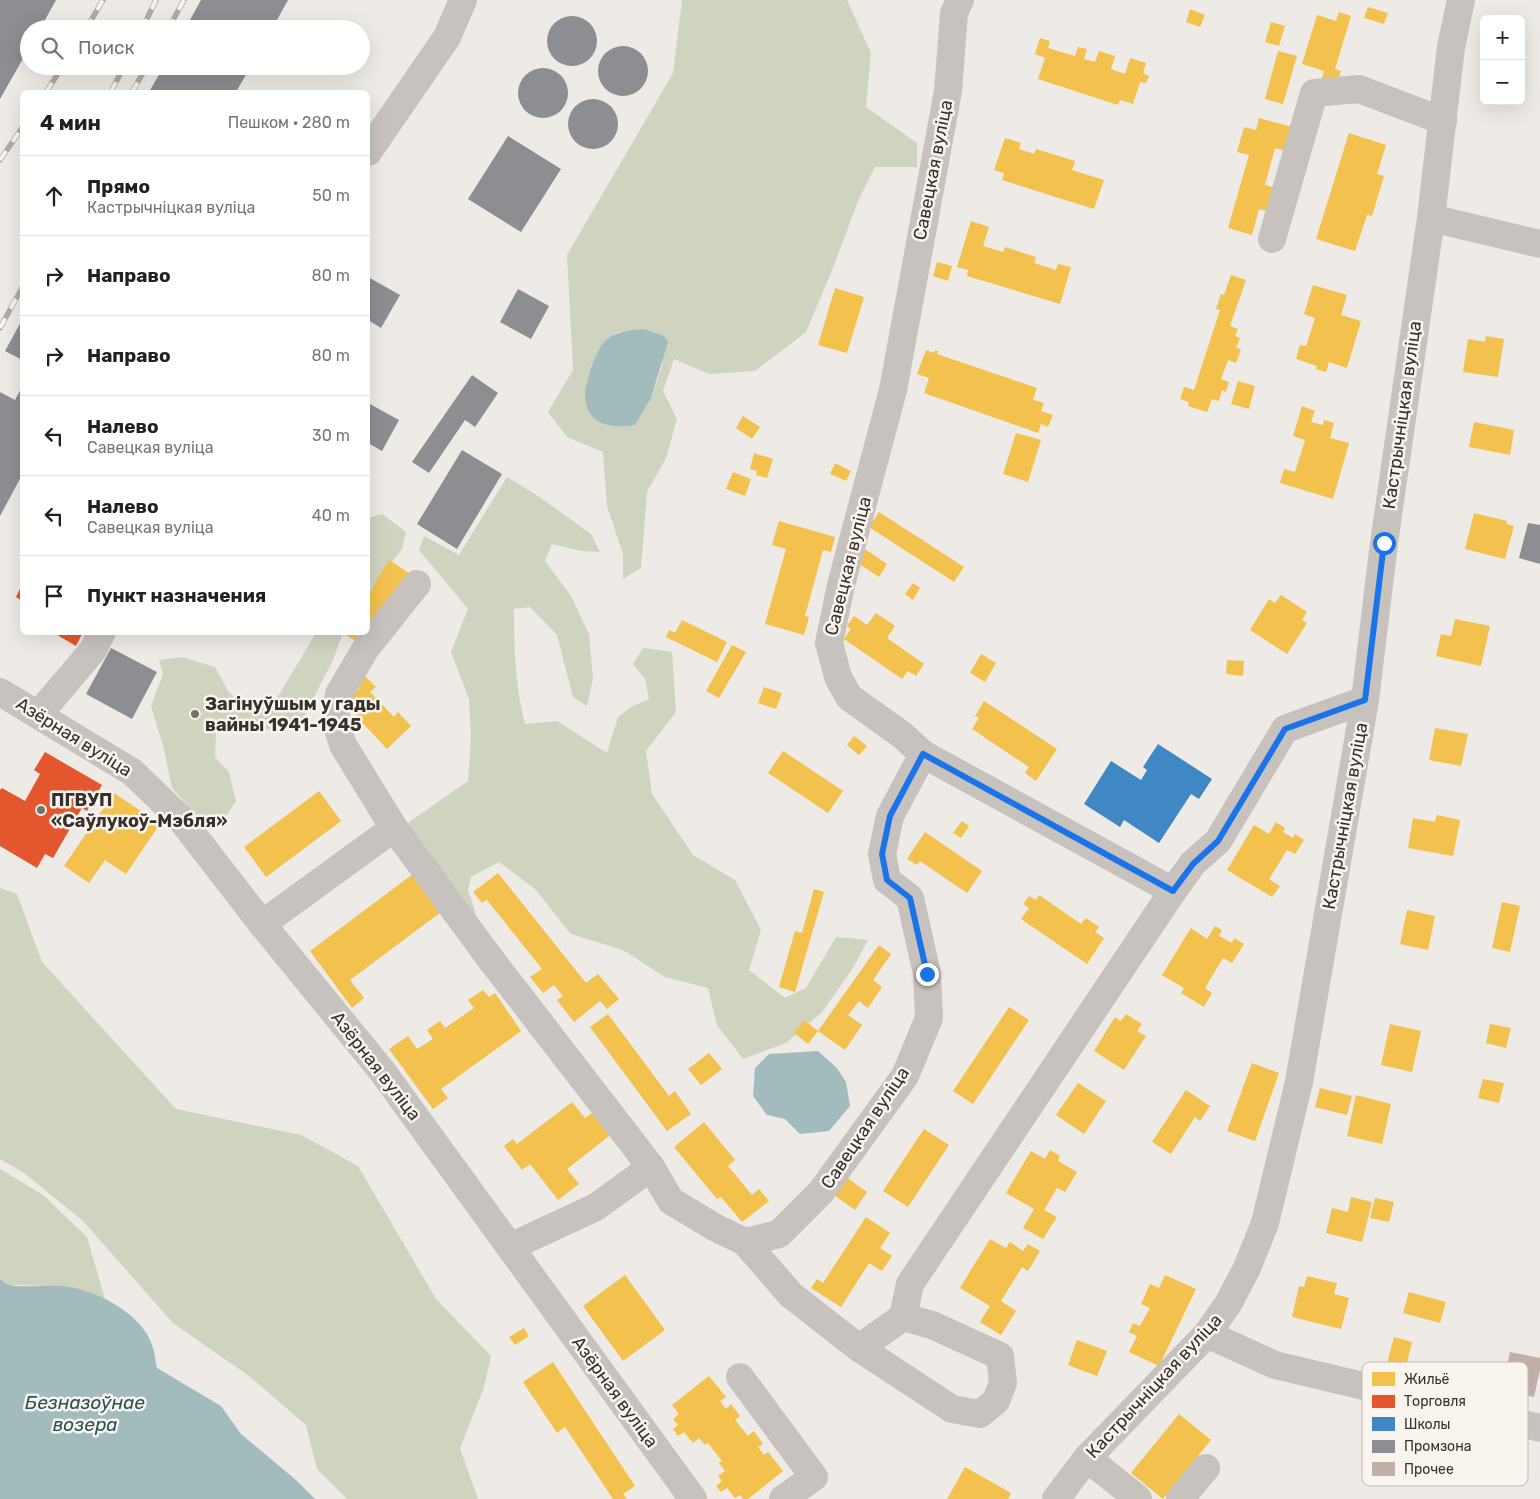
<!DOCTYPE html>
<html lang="ru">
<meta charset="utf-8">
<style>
:root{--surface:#fff;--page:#f6f6f6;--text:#202124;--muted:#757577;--line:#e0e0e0}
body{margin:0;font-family:Rubik,sans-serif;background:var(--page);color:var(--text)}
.controls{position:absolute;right:15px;top:15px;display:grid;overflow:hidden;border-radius:8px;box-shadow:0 5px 20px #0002}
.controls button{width:45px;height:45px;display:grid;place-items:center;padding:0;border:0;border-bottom:1px solid var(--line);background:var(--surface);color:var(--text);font:25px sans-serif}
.stop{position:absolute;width:15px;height:15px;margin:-11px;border:4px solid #1a73e8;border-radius:50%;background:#fff}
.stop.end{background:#1a73e8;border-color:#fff;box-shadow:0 1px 5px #0008}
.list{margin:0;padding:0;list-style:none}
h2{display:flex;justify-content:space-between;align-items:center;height:65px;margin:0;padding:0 20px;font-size:21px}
h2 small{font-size:16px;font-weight:400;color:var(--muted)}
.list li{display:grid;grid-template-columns:32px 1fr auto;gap:15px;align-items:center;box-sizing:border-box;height:80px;padding:0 20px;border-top:1px solid var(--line)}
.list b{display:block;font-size:19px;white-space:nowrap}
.list p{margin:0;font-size:16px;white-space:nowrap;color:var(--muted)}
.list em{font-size:16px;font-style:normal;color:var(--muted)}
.icon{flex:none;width:28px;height:28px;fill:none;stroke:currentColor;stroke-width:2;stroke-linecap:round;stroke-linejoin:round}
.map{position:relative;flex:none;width:1540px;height:1499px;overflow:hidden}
.search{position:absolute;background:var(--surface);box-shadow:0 5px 20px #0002;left:20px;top:20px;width:350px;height:55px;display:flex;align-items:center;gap:12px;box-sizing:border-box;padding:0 18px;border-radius:28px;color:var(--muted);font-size:19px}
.panel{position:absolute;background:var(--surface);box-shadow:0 5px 20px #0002;left:20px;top:90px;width:350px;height:545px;border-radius:8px}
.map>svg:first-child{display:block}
.green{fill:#cfd3c0;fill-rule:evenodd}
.water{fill:#a2bcbe}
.homes{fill:#f2c14e}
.shops{fill:#e4572e}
.schools{fill:#3f88c5}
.industry{fill:#8d8d92}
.building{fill:#c0b0a8}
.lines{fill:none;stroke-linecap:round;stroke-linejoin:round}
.minor{stroke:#c7c2be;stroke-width:28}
.rail-casing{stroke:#afaba8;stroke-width:5.5}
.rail{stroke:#f9f4ee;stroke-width:4;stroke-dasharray:11;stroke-linecap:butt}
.route{stroke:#1a73e8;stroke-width:6}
.poi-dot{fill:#78716d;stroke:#f9f4ee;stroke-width:2}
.labels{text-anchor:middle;stroke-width:5;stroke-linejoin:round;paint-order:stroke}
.street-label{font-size:18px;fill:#38302c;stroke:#f9f4ee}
.poi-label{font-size:18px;font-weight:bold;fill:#38302c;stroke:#f9f4ee;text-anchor:start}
.water-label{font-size:19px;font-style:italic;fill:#245257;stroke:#f9f4ee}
.key{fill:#f9f4ee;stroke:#bfb9b4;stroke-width:1}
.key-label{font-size:14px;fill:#38302c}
</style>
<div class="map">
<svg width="1540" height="1499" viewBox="0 0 1540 1499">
<rect width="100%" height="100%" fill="#eeeae5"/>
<g class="green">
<path d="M 682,0 L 847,0 L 871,53 L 866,107 L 917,143 L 917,167 L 875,167 L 858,201 L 833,268 L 806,332 L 755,371 L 709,374 L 674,359 L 663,391 L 677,419 L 666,458 L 647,492 L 641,568 L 623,579 L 623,554 L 607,506 L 603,452 L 567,437 L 548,412 L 573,370 L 567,255 L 673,73 ZM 620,331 L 663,363 L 651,398 L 635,425 L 592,364 L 605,340 Z"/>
<path d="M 507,477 L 538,496 L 591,534 L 600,552 L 581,551 L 552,544 L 545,561 L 571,596 L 589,634 L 593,678 L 587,706 L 573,697 L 557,635 L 530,607 L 514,609 C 514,648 515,687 525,724 L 557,721 L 607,753 L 618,717 L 631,707 L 649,699 L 645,679 L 633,664 L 643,648 L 672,652 L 676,712 L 646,751 L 652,794 L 693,855 L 735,880 L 761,930 L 749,970 L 785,998 L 806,988 L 836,937 L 868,940 L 853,968 L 822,1012 L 786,1043 L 743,1059 L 717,1025 L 708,988 L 665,977 L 623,950 L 571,934 L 535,889 L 499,862 L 471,877 L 468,890 L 476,914 L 448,897 L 410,838 L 409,822 L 468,781 L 471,738 L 469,699 L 451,652 L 468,609 L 419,550 L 424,536 L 459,555 Z"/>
<polygon points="382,514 406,532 402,549 368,593 368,518"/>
<polygon points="316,633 343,633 332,662 298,728 216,732 215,757 229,772 236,801 226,816 200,820 172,788 164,749 151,706 163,674 159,660 181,657 215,667 229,693 253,709 277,698"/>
<polygon points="0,888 17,894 42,962 176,1109 301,1135 358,1166 436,1299 491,1356 484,1387 460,1448 478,1499 347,1499 317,1469 306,1425 249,1376 173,1323 82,1220 24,1173 0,1159"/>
<polygon points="0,1169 43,1195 87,1237 105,1299 83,1290 61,1286 9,1285 0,1279"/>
</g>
<g class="water">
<path d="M 644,329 L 664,336 L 668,342 L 651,398 L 635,425 C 611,429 586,425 585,395 C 585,388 588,379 590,372 C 592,364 600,344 607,339 C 618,331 631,330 644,329 Z"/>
<polygon points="818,1051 837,1068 846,1082 850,1106 829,1131 800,1134 785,1119 767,1115 753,1096 755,1068 769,1054"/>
<path d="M 0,1279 C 3,1281 7,1285 10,1285 C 20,1288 47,1285 60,1286 C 92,1287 142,1313 152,1345 C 155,1352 155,1360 157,1368 L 221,1406 L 241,1434 L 296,1480 L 315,1499 L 0,1499 Z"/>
</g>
<g class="homes">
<polygon points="1368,7 1388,13 1384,24 1364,18"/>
<polygon points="1190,9 1205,15 1200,27 1186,22"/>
<polygon points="1339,12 1351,16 1335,69 1341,71 1337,83 1322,78 1324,71 1302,64 1317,15 1336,21"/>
<polygon points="1271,22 1285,26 1279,46 1265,42"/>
<polygon points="1040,38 1050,41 1048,48 1075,56 1078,47 1087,49 1084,59 1095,62 1099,51 1115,56 1111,69 1125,74 1130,58 1146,63 1143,73 1149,76 1146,83 1140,82 1133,104 1120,100 1118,105 1038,79 1045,58 1035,54"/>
<polygon points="1278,51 1297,56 1283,104 1265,99"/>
<polygon points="1259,118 1292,127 1286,151 1275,148 1265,185 1275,188 1269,212 1259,209 1252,235 1228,228 1249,155 1237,152 1244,127 1256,130"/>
<polygon points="1349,133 1386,145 1377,174 1384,176 1372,216 1367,215 1355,251 1316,239"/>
<polygon points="1005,138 1021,143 1019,149 1034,154 1036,149 1075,161 1072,170 1104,180 1094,209 1002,180 1004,173 994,170"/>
<polygon points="971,221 989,227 983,246 1003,252 1005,247 1036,257 1034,263 1056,270 1058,264 1071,267 1060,304 967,276 968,270 957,267"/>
<polygon points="937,262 952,266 948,281 933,276"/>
<polygon points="1231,275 1246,280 1230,326 1238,329 1235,336 1240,338 1236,348 1241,349 1236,363 1228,360 1221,379 1229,382 1226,392 1222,390 1219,401 1212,399 1207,412 1188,406 1189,402 1180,399 1184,387 1194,390 1220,310 1216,309 1221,294 1224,295"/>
<polygon points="1313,285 1347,295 1341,315 1361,321 1347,368 1329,362 1326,372 1316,369 1317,366 1296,359 1300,345 1306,346 1315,318 1304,314"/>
<polygon points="835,288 864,297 847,353 818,345"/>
<polygon points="1486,336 1504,339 1498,377 1463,372 1468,339 1485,342"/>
<polygon points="926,350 934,353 935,350 938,351 937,354 1037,388 1033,400 1044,403 1041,411 1053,415 1048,427 1041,424 1038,433 924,393 929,378 917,374"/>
<polygon points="1238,381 1255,386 1249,409 1231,404"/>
<polygon points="1302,406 1315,411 1311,422 1323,425 1324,420 1334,423 1330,438 1349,443 1333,499 1280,483 1284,469 1295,472 1305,440 1293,436"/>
<polygon points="743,416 760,427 752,439 736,428"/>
<polygon points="1474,422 1514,430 1510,455 1469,447"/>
<polygon points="1016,433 1041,440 1028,482 1003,474"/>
<polygon points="754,453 773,459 767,478 756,475 757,471 750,469"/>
<polygon points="835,463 851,471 846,481 830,474"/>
<polygon points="733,472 751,479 745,496 726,489"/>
<polygon points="879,512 964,567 954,582 869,527"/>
<polygon points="1474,513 1507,521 1506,524 1514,526 1505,559 1465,549"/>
<polygon points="779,521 835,537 831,552 823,550 805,616 809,617 804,635 765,624 786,549 772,545"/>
<polygon points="865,549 887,564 879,577 856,562"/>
<polygon points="389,560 409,573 364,646 344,634 345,632 368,632 368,595"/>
<polygon points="913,583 920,588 913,600 905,594"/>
<polygon points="1281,595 1307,612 1302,620 1307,623 1287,654 1250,630 1269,599 1275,603"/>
<polygon points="876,613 895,626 887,638 924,664 916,676 908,671 902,679 844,639 851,629 847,626 854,616 867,625"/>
<polygon points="1455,619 1490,626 1481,666 1436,656 1441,634 1451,636"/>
<polygon points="682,620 727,642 717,662 666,637 669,630 675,633"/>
<polygon points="732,645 746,652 719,698 706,691"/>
<polygon points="981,654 996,663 985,682 970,673"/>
<polygon points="1227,660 1244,661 1243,676 1226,674"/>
<polygon points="364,675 376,687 370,692 394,717 398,712 411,726 387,749 344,703 360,688 355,683"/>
<polygon points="764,687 782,693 776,709 758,703"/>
<polygon points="984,701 1057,749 1036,781 1025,773 1029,767 972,729 979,718 975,716"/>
<polygon points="1435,728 1468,734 1461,766 1429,760"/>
<polygon points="854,736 867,746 859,755 847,745"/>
<polygon points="783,751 843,791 828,813 768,773"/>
<polygon points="319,791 341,821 266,877 244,847"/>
<polygon points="114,793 160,824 126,874 105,860 89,883 64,866"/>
<polygon points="1437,815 1460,820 1453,856 1408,848 1413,818 1435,822"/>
<polygon points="962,821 969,826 961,838 953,833"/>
<polygon points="1276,822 1285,828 1283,832 1293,838 1295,834 1304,840 1295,854 1287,850 1269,879 1280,886 1272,897 1227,870 1254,825 1269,834"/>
<polygon points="925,832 982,871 967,893 920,861 917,865 907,859"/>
<polygon points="498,873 586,983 598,974 619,999 607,1009 600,1001 574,1022 557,1000 563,996 554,985 543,993 530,977 542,969 487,900 482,903 473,892"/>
<polygon points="413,874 441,912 350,980 364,998 352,1008 310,951"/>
<polygon points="814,889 824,892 795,992 779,987 795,931 802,933"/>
<polygon points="1039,895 1081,924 1086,918 1099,927 1095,932 1104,938 1087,964 1021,919 1029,908 1023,904 1029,896 1036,900"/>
<polygon points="1502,902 1520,906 1510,952 1492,948"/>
<polygon points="1407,910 1435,916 1428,950 1400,944"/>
<polygon points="1215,926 1222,930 1219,936 1232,943 1234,938 1244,944 1232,963 1223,958 1205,988 1212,993 1204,1007 1181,993 1184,988 1162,975 1191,928 1207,939"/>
<polygon points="879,945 891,954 873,980 882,987 868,1008 859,1001 848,1015 862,1025 845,1050 818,1031"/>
<polygon points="483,990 489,997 495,993 521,1031 441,1089 448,1098 433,1109 389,1049 408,1036 417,1049 433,1039 427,1030 440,1021 445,1028 474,1008 468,1000"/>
<polygon points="1009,1007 1029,1020 973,1104 953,1091"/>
<polygon points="608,1014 669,1096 675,1091 691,1114 667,1131 590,1027"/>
<polygon points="1126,1014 1142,1024 1137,1031 1146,1036 1124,1070 1094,1051 1115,1017 1121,1021"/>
<polygon points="804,1020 818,1031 808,1044 794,1033"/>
<polygon points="1390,1024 1421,1031 1412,1072 1381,1065"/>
<polygon points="1490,1024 1511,1028 1506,1048 1486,1043"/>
<polygon points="709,1053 722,1069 701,1085 688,1069"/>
<polygon points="1252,1063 1279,1073 1255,1141 1227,1131"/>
<polygon points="1483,1079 1504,1083 1499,1103 1478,1098"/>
<polygon points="1078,1083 1106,1101 1084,1134 1056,1115"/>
<polygon points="1320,1088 1352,1096 1347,1115 1315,1107"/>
<polygon points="1186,1090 1210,1106 1200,1121 1195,1117 1171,1154 1152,1142"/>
<polygon points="1356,1095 1391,1104 1382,1144 1347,1136"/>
<polygon points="572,1102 585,1118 596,1110 613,1133 567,1169 579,1184 558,1200 530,1164 522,1170 504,1146 513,1139 517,1144"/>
<polygon points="704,1122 735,1160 728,1166 752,1195 759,1189 769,1201 742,1222 721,1197 717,1199 674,1147"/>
<polygon points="924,1129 949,1145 908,1207 883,1191"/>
<polygon points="1050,1150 1060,1156 1058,1161 1077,1172 1065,1192 1057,1188 1044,1210 1057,1217 1043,1239 1023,1228 1034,1209 1006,1193 1031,1151 1045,1159"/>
<polygon points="846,1177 867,1192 855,1210 834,1195"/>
<polygon points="1351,1197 1372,1202 1362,1242 1326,1233 1332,1208 1348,1212"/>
<polygon points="1375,1198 1394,1202 1389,1222 1370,1218"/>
<polygon points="866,1217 890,1233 880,1248 892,1256 882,1271 869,1263 841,1307 811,1288 817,1279 823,1283"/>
<polygon points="990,1239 1006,1248 1010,1242 1023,1251 1028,1244 1040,1251 1028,1271 1022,1267 1001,1301 1016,1311 1001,1335 980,1322 990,1306 960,1288"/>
<polygon points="625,1275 665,1330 623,1361 583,1306"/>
<polygon points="1165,1275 1196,1289 1159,1366 1129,1352 1137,1336 1129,1332 1133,1323 1140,1326 1150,1308 1141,1304 1150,1284 1159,1288"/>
<polygon points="1307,1276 1337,1283 1334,1294 1349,1298 1341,1329 1292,1317 1299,1286 1304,1287"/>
<polygon points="1409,1292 1446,1302 1440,1323 1403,1313"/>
<polygon points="524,1328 529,1336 515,1345 509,1337"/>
<polygon points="1394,1337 1412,1342 1403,1379 1384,1375"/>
<polygon points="1077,1340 1107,1351 1097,1376 1068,1365"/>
<polygon points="553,1362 635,1486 623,1494 627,1499 613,1499 565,1427 557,1433 523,1382"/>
<polygon points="709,1376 726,1397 720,1401 726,1409 731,1404 740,1416 735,1420 748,1436 754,1431 763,1444 758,1447 764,1455 768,1452 783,1471 748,1499 743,1499 740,1495 735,1498 727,1488 721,1492 716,1486 722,1481 718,1476 725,1471 719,1463 722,1461 708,1443 705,1445 699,1438 693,1443 684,1432 678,1436 673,1429 678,1425 673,1419 679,1414 672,1405"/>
<polygon points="1179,1414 1211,1440 1163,1499 1131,1473"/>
<polygon points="965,1467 1011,1493 1008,1499 947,1499"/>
</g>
<g class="shops">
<polygon points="22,585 22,601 16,597"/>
<polygon points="52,632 83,632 76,646"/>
<polygon points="45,752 102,785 87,811 82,808 53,858 45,854 37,868 0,846 0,790 2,788 25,801 40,774 34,770"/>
</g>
<polygon class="schools" points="1158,744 1212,779 1199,799 1191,794 1159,843 1124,820 1120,827 1084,804 1111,761 1141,780 1147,770 1143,767"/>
<g class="industry">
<polygon points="0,0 56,0 40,29 29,29 29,48 0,99"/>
<polygon points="201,0 288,0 272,29 185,29"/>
<circle cx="572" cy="41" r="25"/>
<circle cx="623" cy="71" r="25"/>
<polygon points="164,66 251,66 236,92 149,92"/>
<circle cx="543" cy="93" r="25"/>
<circle cx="593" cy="124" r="25"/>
<polygon points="508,136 561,169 521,232 468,199"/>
<polygon points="368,277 400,295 381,328 368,320"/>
<polygon points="518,289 549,306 531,339 500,322"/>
<polygon points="22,320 22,360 5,351"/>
<polygon points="472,375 498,393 475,427 465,420 429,473 412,462"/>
<polygon points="22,387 22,475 0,516 0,392 15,400"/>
<polygon points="368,403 399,420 382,451 368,443"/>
<polygon points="462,450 502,474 457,549 417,524"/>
<polygon points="1528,523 1540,525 1540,564 1519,558"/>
<polygon points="111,648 157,672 132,719 86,694"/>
</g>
<polygon class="building" points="1510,1352 1540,1358 1540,1370 1534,1397 1502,1390"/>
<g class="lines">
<g class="minor">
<polyline points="368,152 447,37 463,0"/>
<polyline points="1431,218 1540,244"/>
<polyline points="1272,239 1314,93 1359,89 1443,121"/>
<polyline points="417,584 366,648 339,694 335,719 343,745 394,828 489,957 651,1167 671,1201 716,1228 745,1242 791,1295 859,1348 903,1317 910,1284 1173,891 1193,863 1218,841 1285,729 1365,700"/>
<polyline points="0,692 132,772 180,818 262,924 382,1071 693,1499"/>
<polyline points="38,715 93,650 102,632"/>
<polyline points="923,754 1173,891"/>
<polyline points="262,924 394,828"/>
<polyline points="745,1242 779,1234 821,1192 905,1076 929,1018 927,974 910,898 887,880 882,854 890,816 923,754 902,735 849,697 838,677 829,643 841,585 893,390 948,91 954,13 960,0"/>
<polyline points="510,1247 596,1207 651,1167"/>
<polyline points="1207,1334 1275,1365 1540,1428"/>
<polyline points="859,1348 952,1409 980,1414 996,1401 1003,1383 1000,1356 932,1325 903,1317"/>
<polyline points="740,1377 814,1477 783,1499"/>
<polyline points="1087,1458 1138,1499"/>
<polyline points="1056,1499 1087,1458 1207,1334 1228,1304 1247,1268 1265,1223 1299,1082 1365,700 1384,543 1431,218 1451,47 1461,0"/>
<polyline points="1180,1499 1206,1468"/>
</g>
<g class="rail-casing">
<g id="rail">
<polyline points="86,29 103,0"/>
<polyline points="142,29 156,0"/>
<polyline points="168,29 184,0"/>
<polyline points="46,92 63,66"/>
<polyline points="111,92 124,66"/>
<polyline points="132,92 147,66"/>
<polyline points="0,160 22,128"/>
<polyline points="0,328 22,288"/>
</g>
</g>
<use href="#rail" class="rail"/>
</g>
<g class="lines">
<polyline class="route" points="927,974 910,898 887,880 882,854 890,816 923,754 1173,891 1193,864 1218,841 1285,729 1365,700 1384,543"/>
</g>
<g class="poi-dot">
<circle cx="195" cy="714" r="5"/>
<circle cx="41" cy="810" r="5"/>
</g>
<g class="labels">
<g class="street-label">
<text transform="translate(933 170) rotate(-79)" y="6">Савецкая вуліца</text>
<text transform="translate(1402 415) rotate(-82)" y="6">Кастрычніцкая вуліца</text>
<text transform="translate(848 566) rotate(-76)" y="6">Савецкая вуліца</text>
<text transform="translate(74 737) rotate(32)" y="6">Азёрная вуліца</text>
<text transform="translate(1345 816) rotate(-80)" y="6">Кастрычніцкая вуліца</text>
<text transform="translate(376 1066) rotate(52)" y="6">Азёрная вуліца</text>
<text transform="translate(865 1128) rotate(-56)" y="6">Савецкая вуліца</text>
<text transform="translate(1154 1386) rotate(-47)" y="6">Кастрычніцкая вуліца</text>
<text transform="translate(615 1392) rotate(54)" y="6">Азёрная вуліца</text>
</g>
<g class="poi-label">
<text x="205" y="710">Загінуўшым у гады<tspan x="205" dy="21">вайны 1941-1945</tspan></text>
<text x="51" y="806">ПГВУП<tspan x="51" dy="21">«Саўлукоў-Мэбля»</tspan></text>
</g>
<g class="water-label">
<text x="85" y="1409">Безназоўнае<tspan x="85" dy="22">возера</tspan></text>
</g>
</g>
<rect x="1362" y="1362" width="166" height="124" rx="8" class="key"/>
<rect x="1372" y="1372" width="23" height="14" fill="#f2c14e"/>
<rect x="1372" y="1395" width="23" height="13" fill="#e4572e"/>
<rect x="1372" y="1417" width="23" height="14" fill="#3f88c5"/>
<rect x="1372" y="1440" width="23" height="13" fill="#8d8d92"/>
<rect x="1372" y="1462" width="23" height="14" fill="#c0b0a8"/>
<g class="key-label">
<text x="1404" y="1384">Жильё</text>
<text x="1404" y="1406">Торговля</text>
<text x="1404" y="1429">Школы</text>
<text x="1404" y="1451">Промзона</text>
<text x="1404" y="1474">Прочее</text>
</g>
</svg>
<div class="controls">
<button>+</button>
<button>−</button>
</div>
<div class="stop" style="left:1384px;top:543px"></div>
<div class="stop end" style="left:927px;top:974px"></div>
<div class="search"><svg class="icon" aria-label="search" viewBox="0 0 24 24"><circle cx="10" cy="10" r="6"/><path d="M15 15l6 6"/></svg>Поиск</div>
<section class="panel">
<h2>4 мин<small>Пешком · 280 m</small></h2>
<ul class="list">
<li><svg class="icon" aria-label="ahead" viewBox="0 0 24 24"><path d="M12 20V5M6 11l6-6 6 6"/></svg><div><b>Прямо</b><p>Кастрычніцкая вуліца</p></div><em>50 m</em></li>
<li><svg class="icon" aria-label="right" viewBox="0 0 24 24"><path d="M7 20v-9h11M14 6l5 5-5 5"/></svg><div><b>Направо</b></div><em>80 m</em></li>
<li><svg class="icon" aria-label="right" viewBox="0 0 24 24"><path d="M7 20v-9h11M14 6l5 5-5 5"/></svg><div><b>Направо</b></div><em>80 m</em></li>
<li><svg class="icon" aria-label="left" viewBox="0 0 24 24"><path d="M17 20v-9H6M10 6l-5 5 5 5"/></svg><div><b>Налево</b><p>Савецкая вуліца</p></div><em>30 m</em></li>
<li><svg class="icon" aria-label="left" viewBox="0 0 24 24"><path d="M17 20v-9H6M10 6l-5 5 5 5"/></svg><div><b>Налево</b><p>Савецкая вуліца</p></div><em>40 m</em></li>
<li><svg class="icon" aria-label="arrive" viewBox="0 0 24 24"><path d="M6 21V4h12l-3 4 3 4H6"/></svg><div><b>Пункт назначения</b></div></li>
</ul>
</section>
</div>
